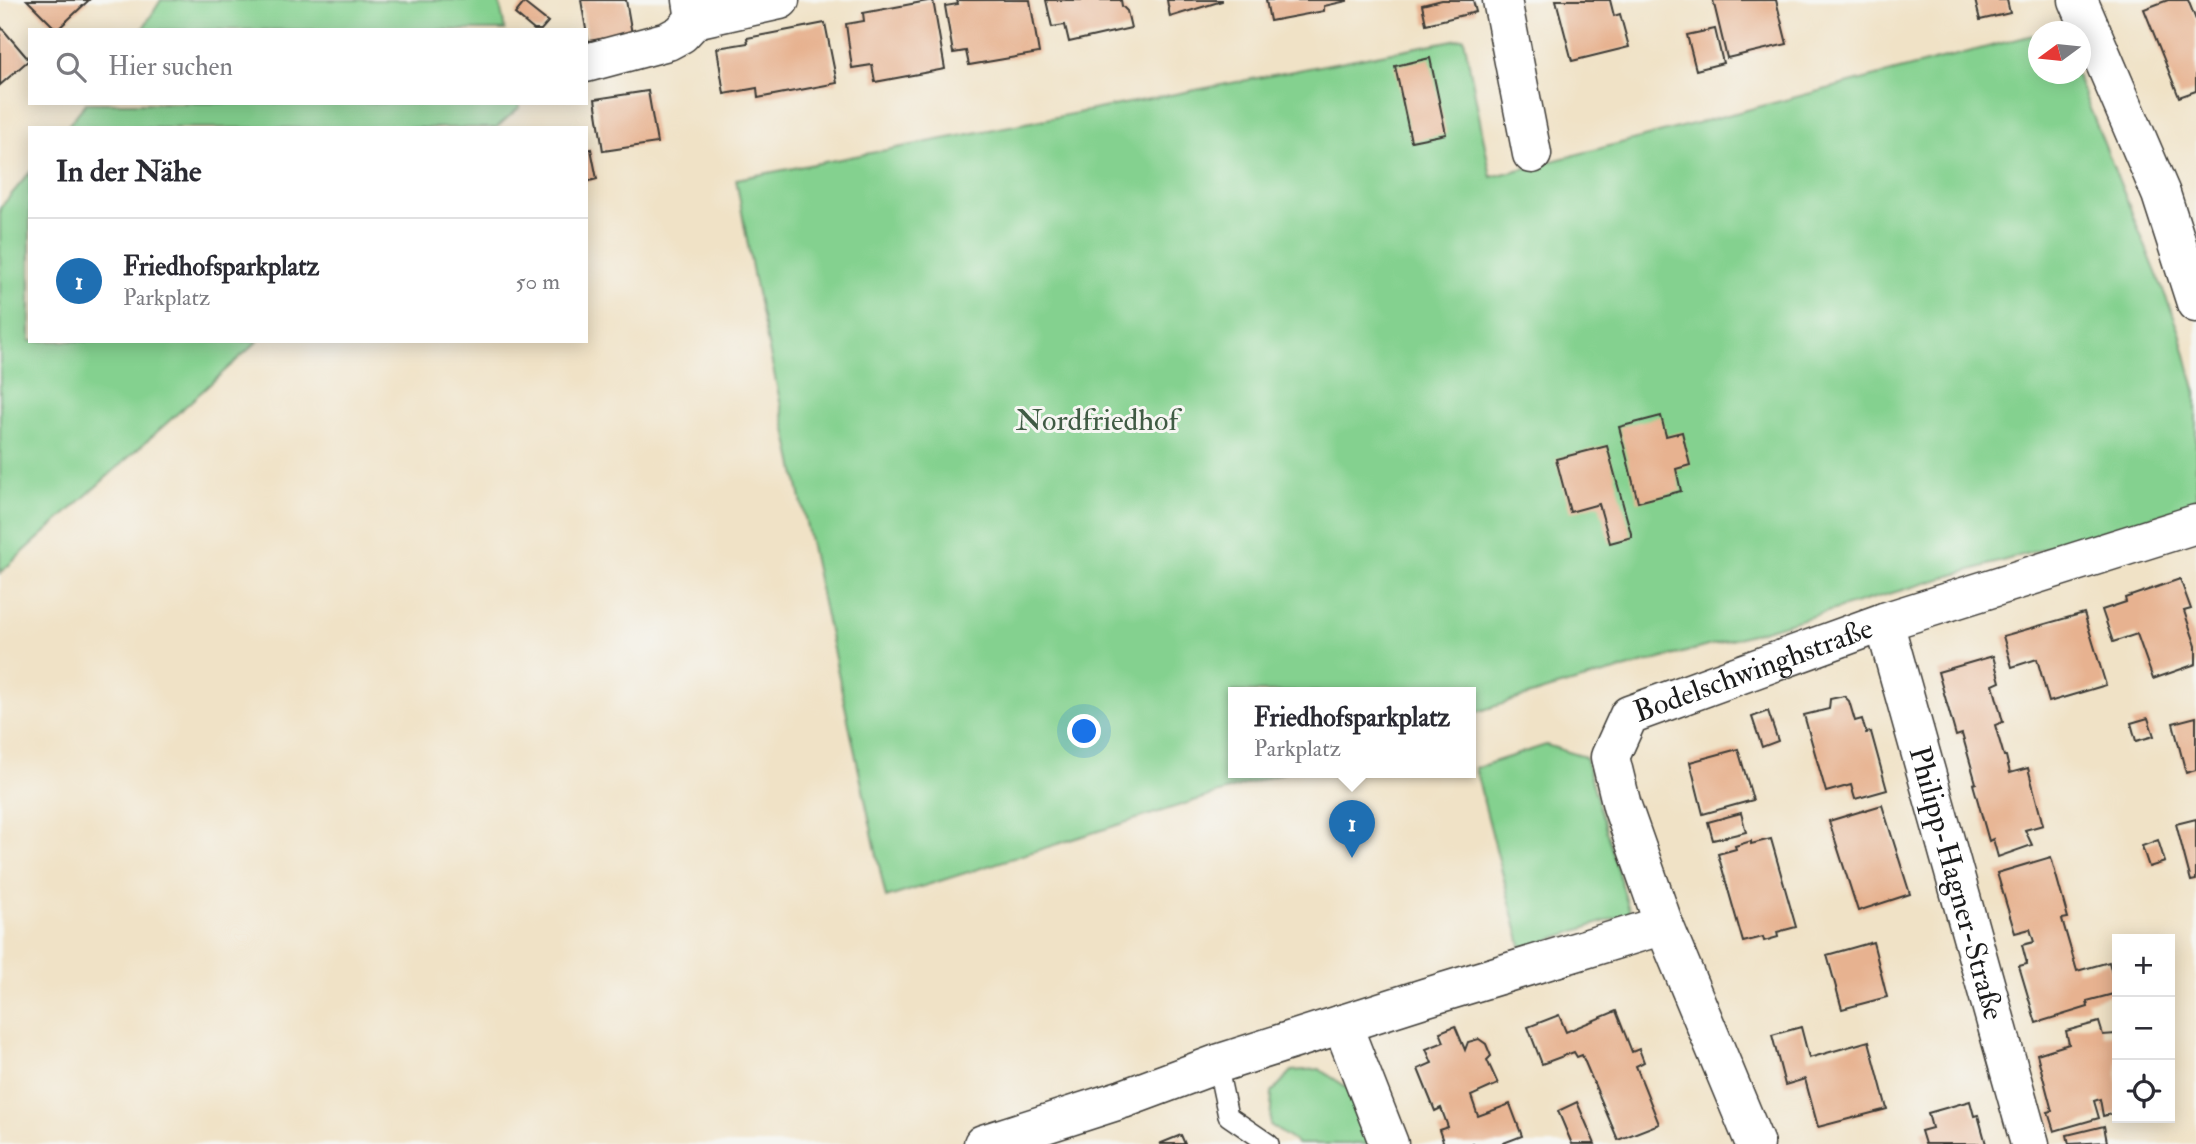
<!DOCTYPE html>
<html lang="de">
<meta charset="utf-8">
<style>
:root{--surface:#fff;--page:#f2f2f3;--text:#2b2b33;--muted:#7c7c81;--line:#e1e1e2;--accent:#1f6fb2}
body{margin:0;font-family:"IM FELL Double Pica",serif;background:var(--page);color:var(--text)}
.controls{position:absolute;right:21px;bottom:21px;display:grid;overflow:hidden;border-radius:0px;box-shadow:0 4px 18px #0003}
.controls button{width:63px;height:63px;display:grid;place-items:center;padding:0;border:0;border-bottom:2px solid var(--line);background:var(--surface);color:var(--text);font:35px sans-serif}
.compass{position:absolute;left:2028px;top:21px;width:63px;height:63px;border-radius:50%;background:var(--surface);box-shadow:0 4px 18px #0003;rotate:255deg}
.you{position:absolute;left:1085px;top:732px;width:24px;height:24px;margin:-18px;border:5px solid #fff;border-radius:50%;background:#1a73e8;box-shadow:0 0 0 10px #1a73e833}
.badge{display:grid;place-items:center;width:46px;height:46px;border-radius:50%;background:var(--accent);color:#fff;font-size:23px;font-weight:700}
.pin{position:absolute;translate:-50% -58px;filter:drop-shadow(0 2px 4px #0008)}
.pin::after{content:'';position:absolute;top:37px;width:24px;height:21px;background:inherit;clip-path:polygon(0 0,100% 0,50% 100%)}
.popup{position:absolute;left:1228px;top:687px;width:248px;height:91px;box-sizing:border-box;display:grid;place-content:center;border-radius:0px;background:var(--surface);filter:drop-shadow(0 2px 5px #0005);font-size:23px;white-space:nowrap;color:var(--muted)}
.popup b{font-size:26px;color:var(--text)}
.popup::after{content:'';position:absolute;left:50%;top:100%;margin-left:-14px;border:14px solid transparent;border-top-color:var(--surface)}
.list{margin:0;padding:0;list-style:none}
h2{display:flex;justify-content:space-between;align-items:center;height:91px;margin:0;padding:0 28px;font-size:30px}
h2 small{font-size:23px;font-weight:400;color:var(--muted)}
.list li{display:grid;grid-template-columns:46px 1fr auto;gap:21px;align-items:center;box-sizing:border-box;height:126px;padding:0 28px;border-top:2px solid var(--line)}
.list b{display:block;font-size:26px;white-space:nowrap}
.list p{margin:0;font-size:23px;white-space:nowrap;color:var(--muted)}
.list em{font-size:23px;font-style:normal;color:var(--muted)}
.icon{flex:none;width:38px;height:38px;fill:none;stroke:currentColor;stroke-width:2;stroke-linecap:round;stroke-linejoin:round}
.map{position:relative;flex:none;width:2196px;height:1144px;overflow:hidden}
.search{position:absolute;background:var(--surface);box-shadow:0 4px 18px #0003;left:28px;top:28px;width:560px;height:77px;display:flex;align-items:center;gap:18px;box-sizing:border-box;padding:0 24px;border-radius:0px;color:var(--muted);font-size:26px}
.panel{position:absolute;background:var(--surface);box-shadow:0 4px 18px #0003;left:28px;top:126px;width:560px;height:217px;border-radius:0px}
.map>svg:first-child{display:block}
.green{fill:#84d18f;stroke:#507656;stroke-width:2}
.building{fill:#e7b290}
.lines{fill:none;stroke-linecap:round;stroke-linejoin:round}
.service-casing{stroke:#3c3a36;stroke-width:22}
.minor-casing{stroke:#3c3a36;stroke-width:41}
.service{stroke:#fff;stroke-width:19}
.minor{stroke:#fff;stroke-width:38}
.labels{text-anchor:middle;stroke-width:6;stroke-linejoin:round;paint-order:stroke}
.park-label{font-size:30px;fill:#405b44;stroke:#f6f6f2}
.street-label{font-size:30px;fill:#1c1c1c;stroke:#f6f6f2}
</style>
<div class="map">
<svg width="2196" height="1144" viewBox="0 0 2196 1144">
<rect width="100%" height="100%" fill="#f6f6f2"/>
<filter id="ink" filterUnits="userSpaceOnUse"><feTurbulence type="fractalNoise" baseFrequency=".0143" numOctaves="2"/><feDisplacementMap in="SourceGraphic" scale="14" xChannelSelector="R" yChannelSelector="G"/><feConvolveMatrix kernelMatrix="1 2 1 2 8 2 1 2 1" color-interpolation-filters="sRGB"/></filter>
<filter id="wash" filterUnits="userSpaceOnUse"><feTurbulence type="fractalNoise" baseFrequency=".00686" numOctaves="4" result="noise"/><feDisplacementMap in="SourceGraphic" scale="28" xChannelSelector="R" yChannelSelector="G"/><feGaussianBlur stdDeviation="1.57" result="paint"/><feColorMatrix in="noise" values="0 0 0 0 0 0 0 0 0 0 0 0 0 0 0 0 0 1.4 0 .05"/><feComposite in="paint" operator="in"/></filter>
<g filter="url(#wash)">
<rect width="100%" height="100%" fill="#f0e2c6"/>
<g class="green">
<polygon points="161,0 499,0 505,30 142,30"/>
<polygon points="2033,35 2038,38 2038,74 2076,74 2180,332 2196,393 2196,500 2184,508 1734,639 1553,688 1471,714 1471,692 1233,692 1233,772 1286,772 886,898 754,279 736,179 1464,38 1491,177"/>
<polygon points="86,103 519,103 520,107 496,128 66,128"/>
<polygon points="30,172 30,341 258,341 0,573 0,208"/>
<polygon points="1546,745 1585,757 1630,913 1522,949 1475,768"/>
<polygon points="1319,1069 1351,1090 1373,1144 1298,1144 1270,1125 1272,1092 1292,1071"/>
</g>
<g id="blocks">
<g class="building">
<polygon points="27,0 89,0 57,30"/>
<polygon points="581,0 626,0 632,34 588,41"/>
<polygon points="933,0 945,69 875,82 872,65 852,68 846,24 864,21 863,13"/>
<polygon points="957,0 1030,0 1039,53 969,65 966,51 953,53 945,6 958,4"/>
<polygon points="1046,0 1121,0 1122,6 1127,11 1131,28 1069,42 1065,25 1052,27"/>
<polygon points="1167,0 1222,0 1222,1 1170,17"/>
<polygon points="1266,0 1347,0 1347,1 1324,6 1324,11 1270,21"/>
<polygon points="1442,0 1473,0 1476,12 1426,24 1422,5"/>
<polygon points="1556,0 1610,0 1614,16 1620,14 1629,47 1572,61"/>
<polygon points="1713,0 1776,0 1787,44 1727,58"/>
<polygon points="1975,0 2007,0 2010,13 1980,20"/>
<polygon points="2168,0 2188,0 2196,20 2196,91 2179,97 2144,9"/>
<polygon points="524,3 548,22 541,30 534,30 515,14"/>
<polygon points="825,23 837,83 758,98 757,88 724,94 717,48 748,43 747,38"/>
<polygon points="0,26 29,60 0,85"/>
<polygon points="1715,29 1723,63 1696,70 1687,35"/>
<polygon points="1430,58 1446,134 1411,141 1395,66"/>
<polygon points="648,91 657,143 603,151 595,99"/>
<polygon points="591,149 597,179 586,182 586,150"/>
<polygon points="1661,416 1666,436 1682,432 1690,465 1676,469 1681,491 1638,502 1619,427"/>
<polygon points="1607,446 1632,537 1610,543 1599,504 1570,512 1556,459"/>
<polygon points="2180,579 2191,609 2184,611 2196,646 2196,664 2153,679 2137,634 2113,642 2102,610 2126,602 2125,598"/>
<polygon points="2084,613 2106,685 2049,702 2037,659 2012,667 2003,636"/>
<polygon points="1993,656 2000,682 1993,685 2003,722 1995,725 2004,756 2006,756 2010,773 2028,768 2043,825 2025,830 2032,845 1998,857 1993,839 1989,841 1973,784 1976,783 1962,734 1956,736 1938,672"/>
<polygon points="1844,696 1849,701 1855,721 1862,719 1866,733 1871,732 1887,790 1855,799 1851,785 1826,792 1804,715 1829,709 1830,699"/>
<polygon points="1768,711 1778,741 1762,747 1752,717"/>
<polygon points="2196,717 2196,770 2186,773 2173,723"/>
<polygon points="2148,718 2154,736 2136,741 2131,723"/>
<polygon points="1738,749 1753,800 1703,814 1690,762"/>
<polygon points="1882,805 1910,894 1858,911 1829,821"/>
<polygon points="1741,813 1746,832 1713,840 1708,822"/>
<polygon points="2196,819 2196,880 2191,881 2176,824"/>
<polygon points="1771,839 1796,927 1777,932 1778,937 1764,941 1763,937 1743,942 1718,854 1736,849 1735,846 1751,841 1751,844"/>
<polygon points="2158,840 2165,862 2149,867 2142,846"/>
<polygon points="2051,857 2068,918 2062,919 2077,971 2109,962 2117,993 2087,1001 2088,1007 2036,1023 2019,966 2027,964 2022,945 2034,942 2030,929 2015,933 1997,873"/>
<polygon points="1873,942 1887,997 1842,1009 1827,955"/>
<polygon points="1616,1011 1632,1052 1639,1049 1644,1062 1636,1066 1659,1124 1618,1140 1582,1055 1577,1057 1574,1052 1542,1064 1528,1027 1559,1015 1566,1032"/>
<polygon points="2099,1022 2103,1035 2116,1034 2117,1038 2117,1113 2103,1116 2100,1099 2094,1101 2099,1118 2054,1131 2048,1112 2052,1111 2037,1054 2069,1044 2066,1031"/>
<polygon points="1455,1026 1465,1050 1468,1042 1479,1039 1486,1044 1491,1056 1487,1060 1498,1084 1471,1096 1478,1116 1510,1104 1522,1136 1501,1144 1444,1144 1439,1130 1448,1127 1441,1108 1435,1111 1418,1069 1432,1063 1426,1049 1444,1042 1440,1032"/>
<polygon points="1801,1027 1809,1058 1869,1041 1887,1109 1818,1127 1805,1079 1785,1085 1772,1035"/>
<polygon points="1970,1101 1974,1116 1978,1115 1986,1144 1925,1144 1921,1131 1932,1128 1928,1113"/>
<polygon points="1577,1102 1595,1144 1572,1144 1558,1111"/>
<polygon points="2104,1126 2107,1142 2069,1144 2067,1135"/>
<polygon points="1181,1135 1185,1144 1159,1144"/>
</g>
</g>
</g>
<g filter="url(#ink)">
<use href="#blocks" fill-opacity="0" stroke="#3c3a36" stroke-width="2"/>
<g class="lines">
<g class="service-casing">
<polyline id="service" points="1217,1064 1228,1116 1269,1144"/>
</g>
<g class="minor-casing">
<g id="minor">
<polyline points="692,0 695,19 780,0"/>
<polyline points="1502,0 1532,154"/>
<polyline points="2078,0 2161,194 2196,303"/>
<polyline points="586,63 668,41 681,34 695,19"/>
<path id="s1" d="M 1884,622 L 2030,1144"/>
<polyline points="1342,1024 1389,1144"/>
<polyline points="983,1144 1123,1099 1217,1064 1427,997 1664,925"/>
<path id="s2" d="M 1755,1144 L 1664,925 L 1622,806 L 1610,757 L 1629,715 L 1884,622 L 2196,524"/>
</g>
</g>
<use href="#service" class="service"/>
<use href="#minor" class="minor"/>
</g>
</g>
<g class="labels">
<g class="park-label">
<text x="1097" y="430">Nordfriedhof</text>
</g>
<g class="street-label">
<text dy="10" stroke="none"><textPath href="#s2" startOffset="592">Bodelschwinghstraße</textPath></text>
<text dy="10" stroke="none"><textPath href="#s1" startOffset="271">Philipp-Hagner-Straße</textPath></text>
</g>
</g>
</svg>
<div class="controls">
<button>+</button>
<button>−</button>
<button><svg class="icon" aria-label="locate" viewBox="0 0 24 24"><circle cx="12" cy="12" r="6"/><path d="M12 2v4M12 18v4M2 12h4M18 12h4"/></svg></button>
</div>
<svg class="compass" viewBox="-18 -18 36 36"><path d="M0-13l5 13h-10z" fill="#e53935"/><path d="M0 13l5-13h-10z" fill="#7c7c81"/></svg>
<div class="you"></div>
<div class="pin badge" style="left:1352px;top:858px">1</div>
<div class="popup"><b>Friedhofsparkplatz</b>Parkplatz</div>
<div class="search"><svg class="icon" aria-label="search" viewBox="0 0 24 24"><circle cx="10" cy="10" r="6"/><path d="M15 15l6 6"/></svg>Hier suchen</div>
<section class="panel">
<h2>In der Nähe<small></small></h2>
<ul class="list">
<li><span class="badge">1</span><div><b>Friedhofsparkplatz</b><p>Parkplatz</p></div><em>50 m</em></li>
</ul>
</section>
</div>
